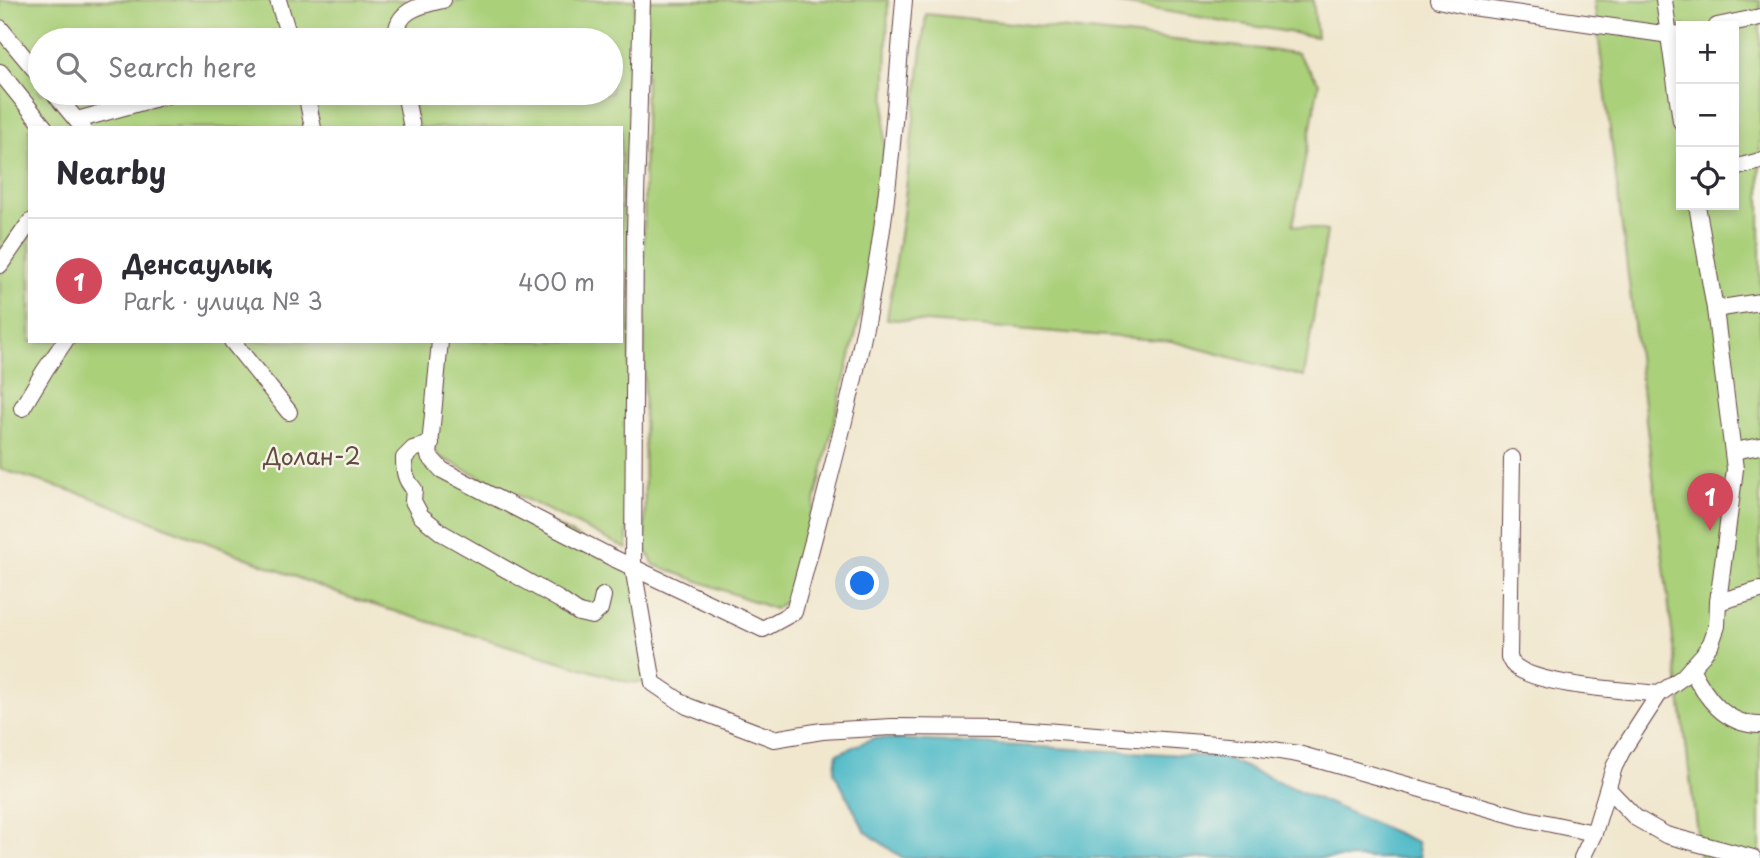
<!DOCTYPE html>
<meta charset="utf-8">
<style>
:root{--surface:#fff;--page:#f2f2f3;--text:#2b2b33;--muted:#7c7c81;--line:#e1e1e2;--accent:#d1495b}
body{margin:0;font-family:"Playpen Sans",sans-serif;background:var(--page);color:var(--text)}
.controls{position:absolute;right:21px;top:21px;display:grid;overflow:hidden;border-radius:0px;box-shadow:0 4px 10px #0003}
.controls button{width:63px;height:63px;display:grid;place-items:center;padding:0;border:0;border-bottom:2px solid var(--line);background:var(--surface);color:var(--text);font:35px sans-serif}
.you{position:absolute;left:863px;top:584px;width:24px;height:24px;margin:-18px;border:5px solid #fff;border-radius:50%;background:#1a73e8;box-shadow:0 0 0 10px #1a73e833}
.badge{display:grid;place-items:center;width:46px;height:46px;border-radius:50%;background:var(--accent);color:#fff;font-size:23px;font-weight:700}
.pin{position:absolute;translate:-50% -58px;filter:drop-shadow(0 2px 4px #0008)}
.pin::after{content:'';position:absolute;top:37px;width:24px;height:21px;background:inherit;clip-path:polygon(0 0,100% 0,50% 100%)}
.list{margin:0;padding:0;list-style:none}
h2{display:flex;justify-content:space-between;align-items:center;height:91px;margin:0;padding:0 28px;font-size:30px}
h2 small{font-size:23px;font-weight:400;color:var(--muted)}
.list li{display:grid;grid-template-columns:46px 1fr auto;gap:21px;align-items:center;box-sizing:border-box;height:126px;padding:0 28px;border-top:2px solid var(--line)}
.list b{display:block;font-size:26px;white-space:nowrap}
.list p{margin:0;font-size:23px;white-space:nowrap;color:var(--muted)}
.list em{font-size:23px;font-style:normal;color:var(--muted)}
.icon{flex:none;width:38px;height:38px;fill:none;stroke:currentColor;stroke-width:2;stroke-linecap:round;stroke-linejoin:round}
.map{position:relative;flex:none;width:1760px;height:858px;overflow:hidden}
.search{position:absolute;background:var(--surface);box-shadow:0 4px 10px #0003;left:28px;top:28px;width:595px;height:77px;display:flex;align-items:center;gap:18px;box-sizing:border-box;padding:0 24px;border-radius:38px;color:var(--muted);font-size:26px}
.panel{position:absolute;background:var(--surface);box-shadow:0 4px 10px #0003;left:28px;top:126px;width:595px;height:217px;border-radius:0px}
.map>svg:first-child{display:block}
.green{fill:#aad07a;stroke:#7a7852;stroke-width:2;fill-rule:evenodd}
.water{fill:#4dbac7;stroke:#4c6c79;stroke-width:2}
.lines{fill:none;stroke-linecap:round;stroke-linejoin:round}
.minor-casing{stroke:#633d43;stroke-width:18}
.minor{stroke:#fff;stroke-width:16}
.labels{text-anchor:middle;stroke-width:5;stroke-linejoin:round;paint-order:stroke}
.park-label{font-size:23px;fill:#624b3f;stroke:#f7f3e8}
</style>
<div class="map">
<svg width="1760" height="858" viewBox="0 0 1760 858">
<rect width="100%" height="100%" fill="#f7f3e8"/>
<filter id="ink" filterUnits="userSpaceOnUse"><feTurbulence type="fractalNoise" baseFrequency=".0143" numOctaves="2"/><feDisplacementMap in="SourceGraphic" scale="14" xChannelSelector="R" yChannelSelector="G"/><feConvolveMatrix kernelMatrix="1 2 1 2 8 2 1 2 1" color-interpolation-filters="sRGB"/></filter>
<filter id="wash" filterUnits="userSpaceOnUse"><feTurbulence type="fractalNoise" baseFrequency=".00686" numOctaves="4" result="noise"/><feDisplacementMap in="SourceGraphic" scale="28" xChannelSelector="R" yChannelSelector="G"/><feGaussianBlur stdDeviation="1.57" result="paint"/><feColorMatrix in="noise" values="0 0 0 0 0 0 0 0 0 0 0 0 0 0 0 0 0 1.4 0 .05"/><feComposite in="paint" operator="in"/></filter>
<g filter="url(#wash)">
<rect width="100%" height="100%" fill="#f0e7ce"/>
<g class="green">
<polygon points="0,0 416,0 397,40 40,40 40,93 405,93 412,128 30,128 30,341 440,341 429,457 633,567 653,683 628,682 347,597 88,496 0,469"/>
<polygon points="464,0 635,0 627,549 438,456 433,447 442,341 621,341 621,128 418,128 411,93 611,93 611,40 402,40 406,20 419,11"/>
<path d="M 648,0 L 888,0 L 884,156 L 870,274 L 792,596 L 775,609 L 654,565 L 645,548 C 644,365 642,183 648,0 Z"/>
<polygon points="1099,0 1313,0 1317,37"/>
<path d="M 1594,0 L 1760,0 L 1760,858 L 1700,858 ZM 1681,26 L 1734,26 L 1734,205 L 1681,205 Z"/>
<polygon points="926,14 1297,53 1319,83 1293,225 1327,231 1304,377 1171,341 887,319 903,215"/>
</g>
<polygon class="water" points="874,738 1222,757 1417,842 1420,858 902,858 865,831 834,772 837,754"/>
</g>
<g filter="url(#ink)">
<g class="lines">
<g class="minor-casing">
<g id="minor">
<polyline points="278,0 290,40"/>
<polyline points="642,0 635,229 633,567 653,683 687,706 774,739 822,731 892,727 1004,728 1255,747 1298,754 1523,818 1594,833"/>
<polyline points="1438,0 1465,6 1670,35 1681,34"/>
<polyline points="1664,0 1681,121"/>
<polyline points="1717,26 1760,17"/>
<polyline points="0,28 40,76"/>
<path d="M 397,40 C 393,11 420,5 443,0"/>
<polyline points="0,72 45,128"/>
<polyline points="54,93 83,128"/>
<polyline points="306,93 313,128"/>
<polyline points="405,93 412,128"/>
<polyline points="77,120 175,93"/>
<polyline points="1734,168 1760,161"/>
<polyline points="0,265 30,222"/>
<polyline points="1715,309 1760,302"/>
<polyline points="232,341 289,412"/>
<path d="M 440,341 L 429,456 L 442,470 L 611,557 L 763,629 L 794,612 C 826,492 860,372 879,249 C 892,167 897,83 904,0"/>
<polyline points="22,408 45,370 65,341"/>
<path d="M 431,444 L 413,449 L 404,458 C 404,471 405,480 414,489 L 413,501 L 421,516 L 442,533 L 560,600 L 579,613 L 592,616 L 600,609 L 603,596"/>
<polyline points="1734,451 1760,446"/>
<path d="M 1512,458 L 1509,657 C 1511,661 1511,663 1515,666 C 1538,686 1626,690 1659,694"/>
<polyline points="1718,602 1760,590"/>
<path d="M 1691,668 C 1705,697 1725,725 1760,725"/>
<polyline points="1608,789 1636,818 1666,835 1753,858"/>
<polyline points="1582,858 1594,833 1614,767 1622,751 1659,694 1683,677 1703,655 1711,643 1717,626 1718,602 1735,469 1715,309 1697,205"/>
</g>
</g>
<use href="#minor" class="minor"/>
</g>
</g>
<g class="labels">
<g class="park-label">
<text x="312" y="465">Долан-2</text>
</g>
</g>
</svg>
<div class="controls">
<button>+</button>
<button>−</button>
<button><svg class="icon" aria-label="locate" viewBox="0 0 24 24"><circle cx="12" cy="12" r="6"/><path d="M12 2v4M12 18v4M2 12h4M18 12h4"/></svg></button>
</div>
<div class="you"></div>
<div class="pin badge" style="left:1710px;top:531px">1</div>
<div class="search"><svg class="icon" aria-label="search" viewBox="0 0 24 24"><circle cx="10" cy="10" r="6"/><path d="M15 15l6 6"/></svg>Search here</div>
<section class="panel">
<h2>Nearby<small></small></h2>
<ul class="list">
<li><span class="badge">1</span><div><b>Денсаулық</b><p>Park · улица № 3</p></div><em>400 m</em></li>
</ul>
</section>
</div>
